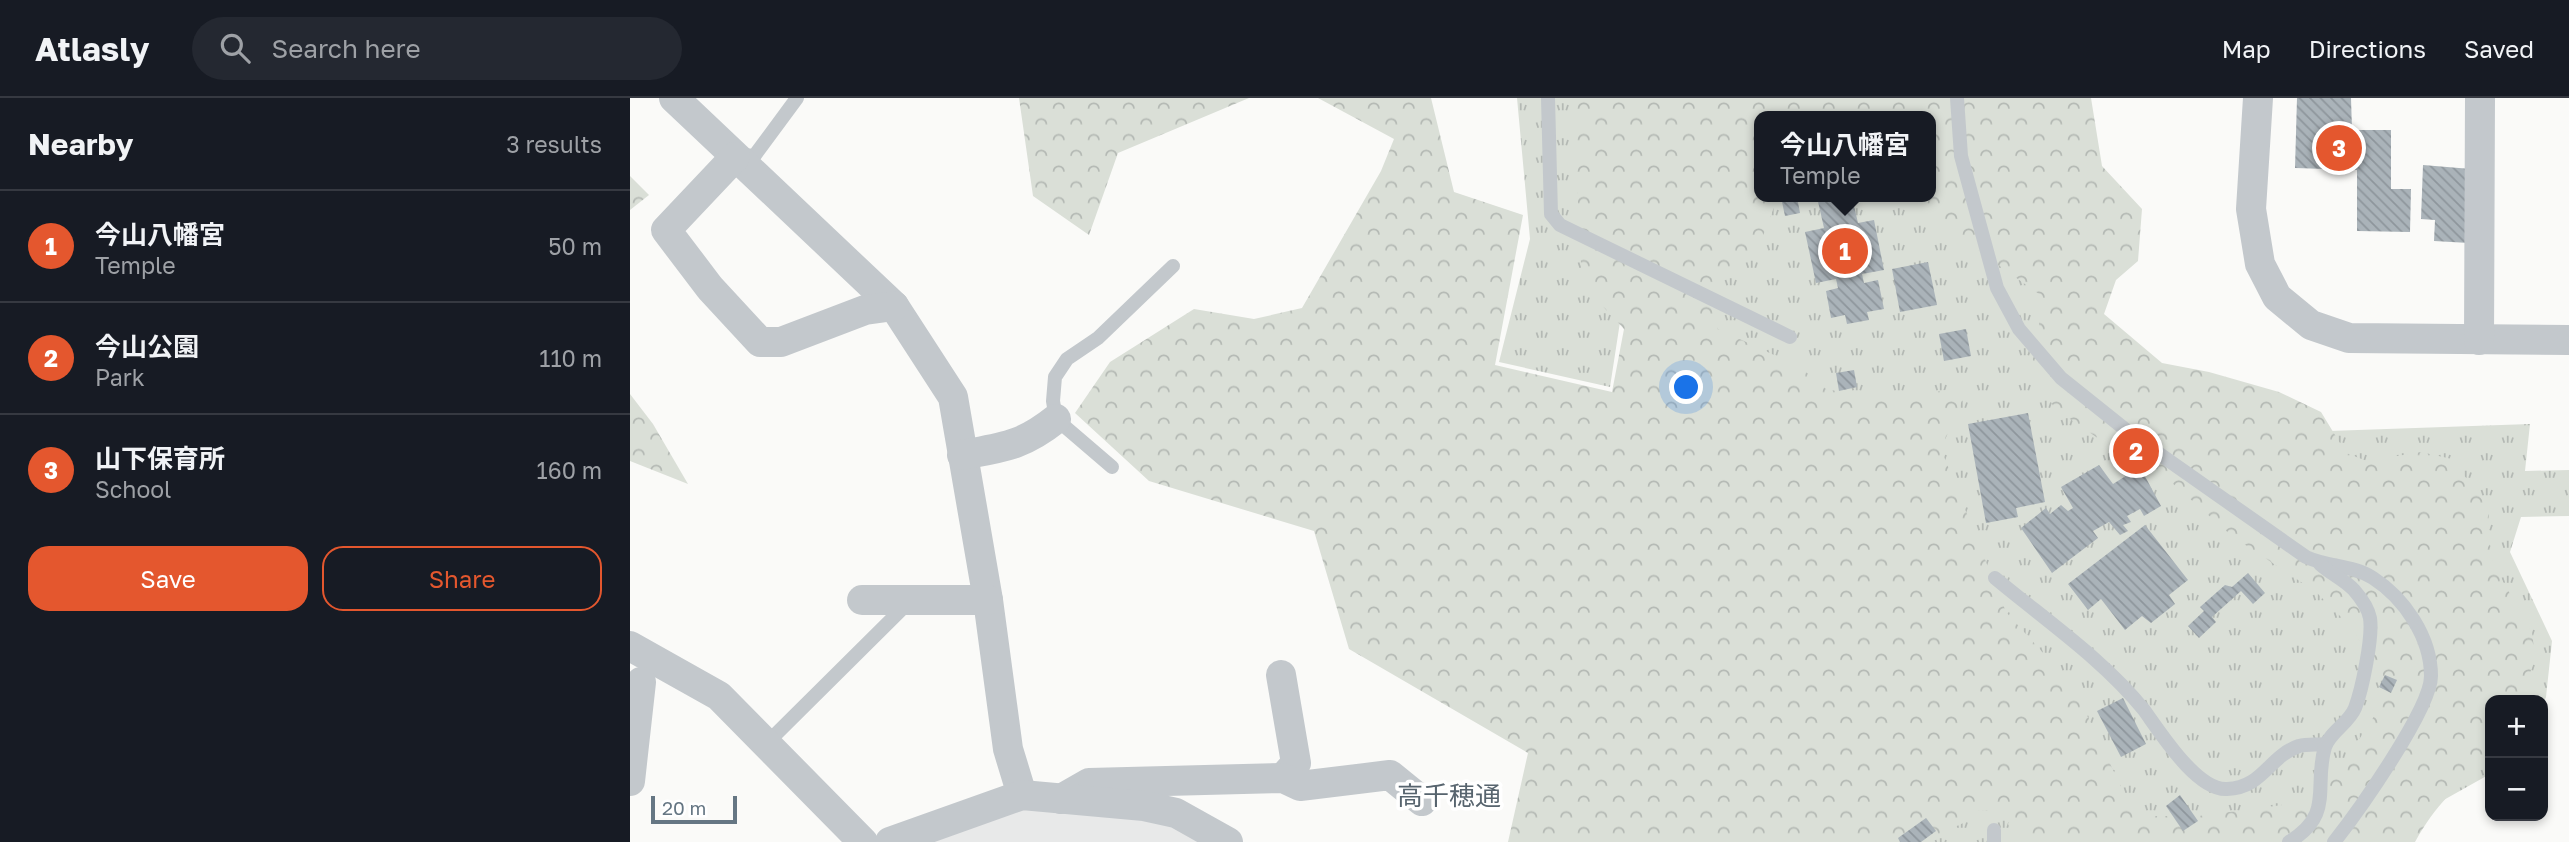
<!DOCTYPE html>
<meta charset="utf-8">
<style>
:root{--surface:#171b24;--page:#242831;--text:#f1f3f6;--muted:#9ea1a6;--line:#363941;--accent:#e4572e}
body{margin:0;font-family:"Golos Text","Noto Sans JP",sans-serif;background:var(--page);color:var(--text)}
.controls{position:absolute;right:21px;bottom:21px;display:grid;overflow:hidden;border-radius:14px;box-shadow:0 4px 10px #0003}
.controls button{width:63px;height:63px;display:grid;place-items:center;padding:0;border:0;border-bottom:2px solid var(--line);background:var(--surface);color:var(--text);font:35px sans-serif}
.scale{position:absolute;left:21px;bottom:18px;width:86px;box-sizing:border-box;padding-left:7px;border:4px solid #657683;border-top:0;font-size:19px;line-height:24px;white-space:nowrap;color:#657683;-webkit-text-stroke:5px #fff;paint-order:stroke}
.you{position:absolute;left:1057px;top:290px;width:24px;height:24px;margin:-18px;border:5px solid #fff;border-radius:50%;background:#1a73e8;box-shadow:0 0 0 10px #1a73e833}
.badge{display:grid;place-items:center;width:46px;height:46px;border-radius:50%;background:var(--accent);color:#fff;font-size:23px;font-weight:700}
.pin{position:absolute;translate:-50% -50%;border:4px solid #fff;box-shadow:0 2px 7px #0006}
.popup{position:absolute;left:1124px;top:13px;width:182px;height:91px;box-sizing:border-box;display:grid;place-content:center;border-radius:14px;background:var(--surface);filter:drop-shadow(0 2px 5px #0005);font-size:23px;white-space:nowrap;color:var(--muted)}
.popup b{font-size:26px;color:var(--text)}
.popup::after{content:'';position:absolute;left:50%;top:100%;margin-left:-14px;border:14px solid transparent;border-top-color:var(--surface)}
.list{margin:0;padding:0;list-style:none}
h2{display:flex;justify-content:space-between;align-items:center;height:91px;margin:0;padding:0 28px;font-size:30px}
h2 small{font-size:23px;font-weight:400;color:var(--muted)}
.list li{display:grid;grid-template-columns:46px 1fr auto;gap:21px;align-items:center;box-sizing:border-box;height:112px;padding:0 28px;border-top:2px solid var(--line)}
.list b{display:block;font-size:26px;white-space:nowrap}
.list p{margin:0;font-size:23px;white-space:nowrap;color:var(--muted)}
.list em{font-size:23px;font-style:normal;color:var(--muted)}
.actions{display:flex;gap:14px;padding:21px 28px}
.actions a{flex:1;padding:16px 0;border:2px solid var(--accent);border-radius:21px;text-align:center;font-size:24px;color:var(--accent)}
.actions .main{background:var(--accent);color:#fff}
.icon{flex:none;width:38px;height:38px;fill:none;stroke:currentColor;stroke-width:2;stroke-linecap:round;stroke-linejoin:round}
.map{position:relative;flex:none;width:1939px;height:744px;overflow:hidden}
header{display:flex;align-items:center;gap:42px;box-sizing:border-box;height:98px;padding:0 35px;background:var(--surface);border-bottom:2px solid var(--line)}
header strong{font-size:33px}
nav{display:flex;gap:38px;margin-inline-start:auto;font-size:24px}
.search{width:490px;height:63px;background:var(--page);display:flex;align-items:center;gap:18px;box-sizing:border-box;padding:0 24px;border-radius:38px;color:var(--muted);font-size:26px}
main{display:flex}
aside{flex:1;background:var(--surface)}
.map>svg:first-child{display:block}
.built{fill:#e8e9e9}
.grass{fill:url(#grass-tufts);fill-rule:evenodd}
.forest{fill:url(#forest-crowns);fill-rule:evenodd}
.building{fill:url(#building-back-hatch)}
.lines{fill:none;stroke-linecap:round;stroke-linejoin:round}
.service{stroke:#c3c8cc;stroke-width:14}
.minor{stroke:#c3c8cc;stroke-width:30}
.labels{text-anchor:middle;stroke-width:7;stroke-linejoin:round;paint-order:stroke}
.quarter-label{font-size:26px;fill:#57646e;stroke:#fff}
</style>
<header>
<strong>Atlasly</strong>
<div class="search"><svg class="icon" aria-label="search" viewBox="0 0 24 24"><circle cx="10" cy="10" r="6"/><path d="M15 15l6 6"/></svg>Search here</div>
<nav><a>Map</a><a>Directions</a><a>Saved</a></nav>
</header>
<main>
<aside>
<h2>Nearby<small>3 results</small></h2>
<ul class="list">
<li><span class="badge">1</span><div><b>今山八幡宮</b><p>Temple</p></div><em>50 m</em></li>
<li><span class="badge">2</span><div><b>今山公園</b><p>Park</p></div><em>110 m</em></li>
<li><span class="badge">3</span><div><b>山下保育所</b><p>School</p></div><em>160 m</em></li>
</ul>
<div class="actions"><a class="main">Save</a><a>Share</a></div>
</aside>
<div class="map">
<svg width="1939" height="744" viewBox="0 0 1939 744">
<defs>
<pattern id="grass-tufts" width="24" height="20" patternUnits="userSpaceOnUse" patternTransform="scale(1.75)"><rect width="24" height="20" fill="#dadfd7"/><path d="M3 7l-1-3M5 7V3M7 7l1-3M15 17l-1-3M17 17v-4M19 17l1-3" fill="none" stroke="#b4b9b4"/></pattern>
<pattern id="forest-crowns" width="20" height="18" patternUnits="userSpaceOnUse" patternTransform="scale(1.75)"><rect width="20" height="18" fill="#dadfd7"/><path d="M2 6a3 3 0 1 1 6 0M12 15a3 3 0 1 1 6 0" fill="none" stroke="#b4b9b4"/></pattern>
<pattern id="building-back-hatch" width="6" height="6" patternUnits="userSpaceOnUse" patternTransform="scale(1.75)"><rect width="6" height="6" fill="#aab3b9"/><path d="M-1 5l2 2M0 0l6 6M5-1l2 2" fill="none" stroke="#8e969c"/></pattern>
</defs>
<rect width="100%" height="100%" fill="#fafaf8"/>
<polygon class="built" points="392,710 520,718 579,744 301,744"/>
<path class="grass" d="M 887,0 L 1373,0 L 1432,227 L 1644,335 L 1900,326 L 1895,373 L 1939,372 L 1939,418 L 1891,419 L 1880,454 L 1922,543 L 1916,599 L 1913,606 L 1913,602 L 1860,602 L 1860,676 L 1803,708 L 1779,744 L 1240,744 L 1235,625 L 990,224 L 980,289 L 869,264 L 900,141 ZM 1129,18 L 1301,18 L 1301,99 L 1129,99 Z"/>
<g class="forest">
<polygon points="389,0 619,0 488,55 459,137 403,98"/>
<path d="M 688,0 L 801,0 L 824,94 L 893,117 L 865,267 L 982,294 L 994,231 L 952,186 L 944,23 L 939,0 L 1461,0 L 1472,68 L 1512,111 L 1508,163 L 1486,182 L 1474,216 L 1532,265 L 1579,274 L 1649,294 L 1691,314 L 1716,355 L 1737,363 L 1791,354 L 1822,361 L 1859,411 L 1858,436 L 1864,468 L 1902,534 L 1905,560 L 1891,602 L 1860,602 L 1860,663 C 1825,689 1807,705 1785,744 L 1386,744 L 1378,726 L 1383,712 L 1342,713 L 1340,722 L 1318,732 L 1302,744 L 878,744 L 898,655 L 719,551 L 684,433 L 519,383 L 445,315 L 480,264 L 564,211 L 624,221 L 672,210 L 751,73 L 764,41 ZM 1129,18 L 1301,18 L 1301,99 L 1273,99 L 1409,196 L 1409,233 L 1399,253 L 1424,310 L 1472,343 L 1523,368 L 1602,438 L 1686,494 L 1718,526 L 1753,576 L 1750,609 L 1719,657 L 1668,705 L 1569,718 L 1505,718 L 1443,588 L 1376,514 L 1311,351 L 1334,298 L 1321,291 L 1258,303 L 1196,291 L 1170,269 L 1088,231 L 1085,190 L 1129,148 L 1148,99 L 1129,99 Z"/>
<polygon points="0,78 19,97 0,112"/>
<polygon points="0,296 23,326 58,386 0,363"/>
</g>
<g class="building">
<polygon points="1667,0 1721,0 1722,32 1761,32 1761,91 1781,91 1780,134 1727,133 1727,72 1665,70"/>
<polygon points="1793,67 1841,71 1839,145 1804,143 1805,122 1791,121"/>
<polygon points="1151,99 1167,99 1170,115 1155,118"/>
<polygon points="1187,99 1222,99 1228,125 1244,122 1254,172 1232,176 1234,185 1248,182 1254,211 1237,214 1239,222 1217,226 1215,217 1201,220 1196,193 1208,190 1206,181 1186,185 1175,134 1194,130"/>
<polygon points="1298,164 1307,207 1270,214 1262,171"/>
<polygon points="1336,231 1341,258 1314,263 1309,236"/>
<polygon points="1224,272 1227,289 1209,293 1206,275"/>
<polygon points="1398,315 1415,404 1386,410 1388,419 1356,425 1338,326"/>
<polygon points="1469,367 1483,386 1510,369 1531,408 1514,418 1510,411 1497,418 1501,424 1493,427 1498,433 1490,437 1479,424 1463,433 1468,440 1422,475 1391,430 1416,410 1420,416 1431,407 1438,413 1443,410 1431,389"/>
<polygon points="1515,427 1558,482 1539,497 1545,506 1521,525 1512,518 1495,532 1471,501 1458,512 1438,486"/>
<polygon points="1618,475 1635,495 1623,506 1611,493 1582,519 1586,524 1569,540 1558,528 1574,513 1570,509 1595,487 1602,489"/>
<polygon points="1755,577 1767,582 1761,595 1749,589"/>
<polygon points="1493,600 1516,646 1491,659 1467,613"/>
<polygon points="1550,697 1568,723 1553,733 1536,708"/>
<polygon points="1296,720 1306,733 1291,744 1270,744 1268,740"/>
</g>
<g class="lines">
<g class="service">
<polyline points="918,0 921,116 930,127 1160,239"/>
<path d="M 1327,0 L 1331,58 L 1367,190 L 1389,231 L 1431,280 L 1501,336 L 1676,459 C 1698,469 1723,467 1743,480 C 1774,500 1801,539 1801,578 C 1801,611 1727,715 1704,744"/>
<polyline points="106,59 125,57 167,0"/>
<polyline points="482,369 426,321 423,303 425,279 437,261 468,240 543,168"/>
<path d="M 1365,480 C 1414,521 1474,562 1514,612 C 1530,634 1567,693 1597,691 C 1633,690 1639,658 1669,648 C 1677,646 1687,647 1696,646"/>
<polyline points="135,647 279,504"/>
<polyline points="1364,732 1364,744"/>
<path d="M 1659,744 C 1705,716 1683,689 1695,649 C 1700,634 1719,625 1725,610 C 1732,592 1743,539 1740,520 C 1738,510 1731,500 1724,492 C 1714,481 1701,476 1690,466"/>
</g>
<g class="minor">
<polyline points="44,0 264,208 323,299 358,502 378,651 392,697"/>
<polyline points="1628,0 1621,111 1630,166 1647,199 1681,227 1719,240 1939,242"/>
<polyline points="105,59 36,132 80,190 130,244 151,244 235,212 264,208"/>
<polyline points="1849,242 1850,0"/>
<path d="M 332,357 C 374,349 392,348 426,321"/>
<polyline points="232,502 358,502"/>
<polyline points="0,548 89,598 233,744"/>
<polyline points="651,577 666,665 653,680"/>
<polyline points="0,683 11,584"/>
<polyline points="431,701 459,685 653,680 670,688 760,677 792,703"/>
<polyline points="260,744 392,697 514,708 546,715 598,744"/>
</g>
</g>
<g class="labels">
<g class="quarter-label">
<text x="819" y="707">高千穂通</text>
</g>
</g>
</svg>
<div class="controls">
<button>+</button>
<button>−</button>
</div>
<div class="scale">20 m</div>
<div class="you"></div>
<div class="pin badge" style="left:1215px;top:153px">1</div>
<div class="popup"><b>今山八幡宮</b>Temple</div>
<div class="pin badge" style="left:1506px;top:353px">2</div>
<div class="pin badge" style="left:1709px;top:50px">3</div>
</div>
</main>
